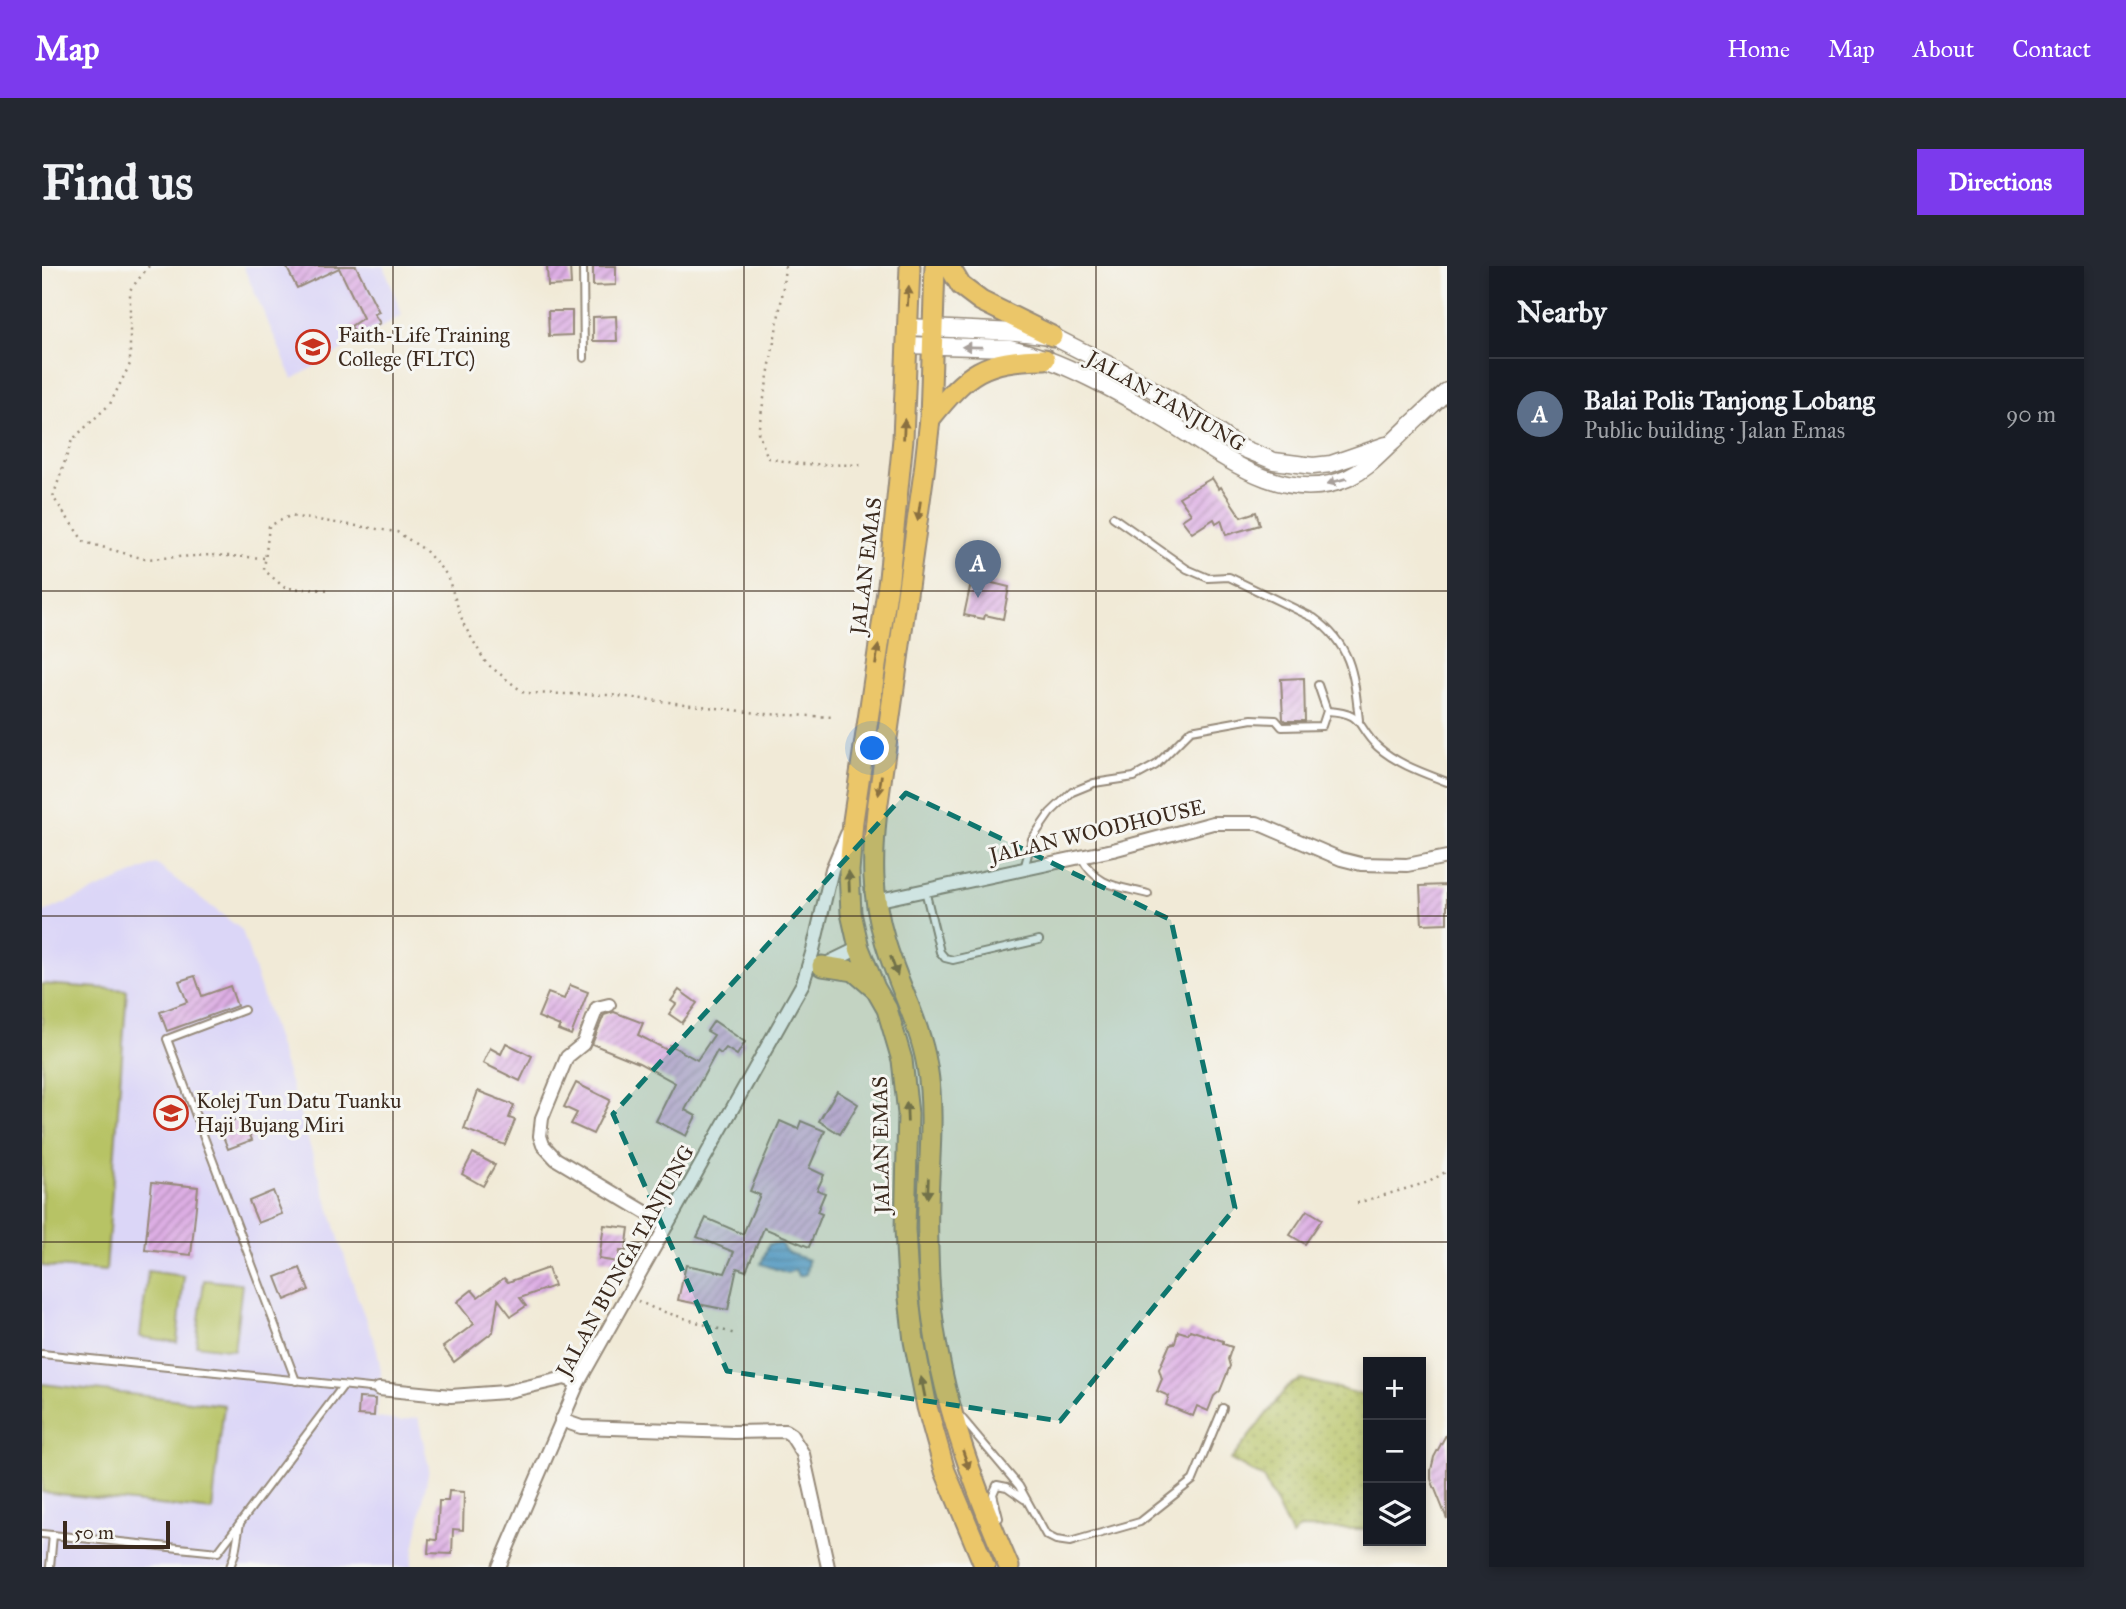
<!DOCTYPE html>
<meta charset="utf-8">
<style>
:root{--surface:#171b24;--page:#242831;--text:#f1f3f6;--muted:#9ea1a6;--line:#363941;--accent:#7c3aed}
body{margin:0;font-family:"IM FELL Great Primer",serif;background:var(--page);color:var(--text)}
.controls{position:absolute;right:21px;bottom:21px;display:grid;overflow:hidden;border-radius:0px;box-shadow:0 4px 10px #0003}
.controls button{width:63px;height:63px;display:grid;place-items:center;padding:0;border:0;border-bottom:2px solid var(--line);background:var(--surface);color:var(--text);font:35px sans-serif}
.scale{position:absolute;left:21px;bottom:18px;width:107px;box-sizing:border-box;padding-left:7px;border:4px solid #3b2a1e;border-top:0;font-size:19px;line-height:24px;white-space:nowrap;color:#3b2a1e;-webkit-text-stroke:5px #f6f6f2;paint-order:stroke}
.you{position:absolute;left:831px;top:483px;width:24px;height:24px;margin:-18px;border:5px solid #fff;border-radius:50%;background:#1a73e8;box-shadow:0 0 0 10px #1a73e833}
.badge{display:grid;place-items:center;width:46px;height:46px;border-radius:50%;background:var(--accent);color:#fff;font-size:23px;font-weight:700}
.pin{position:absolute;translate:-50% -58px;filter:drop-shadow(0 2px 4px #0008)}
.pin::after{content:'';position:absolute;top:37px;width:24px;height:21px;background:inherit;clip-path:polygon(0 0,100% 0,50% 100%)}
.list{margin:0;padding:0;list-style:none}
h2{display:flex;justify-content:space-between;align-items:center;height:91px;margin:0;padding:0 28px;font-size:30px}
h2 small{font-size:23px;font-weight:400;color:var(--muted)}
.list li{display:grid;grid-template-columns:46px 1fr auto;gap:21px;align-items:center;box-sizing:border-box;height:112px;padding:0 28px;border-top:2px solid var(--line)}
.list b{display:block;font-size:26px;white-space:nowrap}
.list p{margin:0;font-size:23px;white-space:nowrap;color:var(--muted)}
.list em{font-size:23px;font-style:normal;color:var(--muted)}
.icon{flex:none;width:38px;height:38px;fill:none;stroke:currentColor;stroke-width:2;stroke-linecap:round;stroke-linejoin:round}
.map{position:relative;flex:none;width:1405px;height:1301px;overflow:hidden;border-radius:0px}
header{display:flex;align-items:center;gap:42px;box-sizing:border-box;height:98px;padding:0 35px;background:var(--accent);color:#fff}
header strong{font-size:33px}
nav{display:flex;gap:38px;margin-inline-start:auto;font-size:24px}
.intro{display:flex;align-items:center;justify-content:space-between;box-sizing:border-box;height:168px;padding:0 42px}
h1{margin:0;font-size:49px}
.button{padding:18px 32px;border-radius:0px;background:var(--accent);color:#fff;font-size:24px;font-weight:700}
main{display:flex;gap:42px;padding:0 42px}
aside{flex:1;background:var(--surface);border-radius:0px;box-shadow:0 4px 10px #0003}
.map>svg:first-child{display:block}
.built{fill:#dbd6f7}
.grass{fill:url(#grass-dots);stroke:#797642;stroke-width:2}
.pitch{fill:#b7c365;stroke:#797642;stroke-width:2}
.water{fill:url(#water-rules);stroke:#53677c;stroke-width:2}
.building{fill:url(#building-hatch)}
.lines{fill:none;stroke-linecap:round;stroke-linejoin:round}
.service-casing{stroke:#968a7a;stroke-width:10}
.minor-casing{stroke:#968a7a;stroke-width:16}
.tertiary-casing{stroke:#968a7a;stroke-width:19}
.primary-casing{stroke:#968a7a;stroke-width:23}
.path{stroke:#968a7a;stroke-width:2.5;stroke-dasharray:2 5;stroke-linecap:butt}
.service{stroke:#fff;stroke-width:6}
.minor{stroke:#fff;stroke-width:12}
.tertiary{stroke:#fff;stroke-width:16}
.primary{stroke:#ebc669;stroke-width:19}
.oneway{fill:#8a7040}
.oneway2{fill:#a79f9a}
.marked{fill:#0f766e;fill-opacity:0.2;stroke:#0f766e;stroke-width:5;stroke-dasharray:14 9;stroke-linejoin:round}
.grid{fill:none;stroke:#3b2a1e;stroke-width:2;stroke-opacity:0.55}
.labels{text-anchor:middle;stroke-width:6;stroke-linejoin:round;paint-order:stroke}
.poi-label{font-size:21px;fill:#3b2a1e;stroke:#f6f6f2;text-anchor:start}
.street-label{font-size:21px;fill:#3b2a1e;stroke:#f6f6f2}
</style>
<header>
<strong>Map</strong>
<nav><a>Home</a><a>Map</a><a>About</a><a>Contact</a></nav>
</header>
<div class="intro"><h1>Find us</h1><a class="button">Directions</a></div>
<main>
<div class="map">
<svg width="1405" height="1301" viewBox="0 0 1405 1301">
<defs>
<pattern id="grass-dots" width="8" height="8" patternUnits="userSpaceOnUse" patternTransform="scale(1.75)"><rect width="8" height="8" fill="#b7c365"/><path d="M2 2h.1M6 6h.1" fill="none" stroke="#969f53" stroke-width="1.8" stroke-linecap="round"/></pattern>
<pattern id="water-rules" width="6" height="5" patternUnits="userSpaceOnUse" patternTransform="scale(1.75)"><rect width="6" height="5" fill="#6ba4da"/><path d="M0 2.5h6" fill="none" stroke="#5986b0"/></pattern>
<pattern id="building-hatch" width="6" height="6" patternUnits="userSpaceOnUse" patternTransform="scale(1.75)"><rect width="6" height="6" fill="#ddaee4"/><path d="M-1 1l2-2M0 6l6-6M5 7l2-2" fill="none" stroke="#b48eb8"/></pattern>
</defs>
<rect width="100%" height="100%" fill="#f6f6f2"/>
<filter id="ink" filterUnits="userSpaceOnUse"><feTurbulence type="fractalNoise" baseFrequency=".0143" numOctaves="2"/><feDisplacementMap in="SourceGraphic" scale="14" xChannelSelector="R" yChannelSelector="G"/><feConvolveMatrix kernelMatrix="1 2 1 2 8 2 1 2 1" color-interpolation-filters="sRGB"/></filter>
<filter id="wash" filterUnits="userSpaceOnUse"><feTurbulence type="fractalNoise" baseFrequency=".00686" numOctaves="4" result="noise"/><feDisplacementMap in="SourceGraphic" scale="28" xChannelSelector="R" yChannelSelector="G"/><feGaussianBlur stdDeviation="1.57" result="paint"/><feColorMatrix in="noise" values="0 0 0 0 0 0 0 0 0 0 0 0 0 0 0 0 0 1.4 0 .05"/><feComposite in="paint" operator="in"/></filter>
<g filter="url(#wash)">
<rect width="100%" height="100%" fill="#f1ead7"/>
<g class="built">
<polygon points="201,0 342,0 360,49 251,113"/>
<polygon points="114,598 200,664 315,1030 335,1083 339,1106 334,1152 359,1155 376,1151 387,1202 369,1301 0,1301 0,647"/>
</g>
<polygon class="grass" points="1259,1113 1326,1130 1326,1263 1258,1262 1250,1270 1221,1212 1189,1194 1246,1120"/>
<g class="pitch">
<polygon points="0,718 85,724 64,1005 0,1000"/>
<polygon points="106,1005 142,1010 135,1076 98,1071"/>
<polygon points="162,1014 200,1018 192,1084 154,1079"/>
<polygon points="0,1118 182,1139 170,1245 0,1226"/>
</g>
<polygon class="water" points="738,977 745,986 766,994 764,1008 757,1010 753,1004 745,1007 719,998 727,978"/>
<g id="blocks">
<g class="building">
<polygon points="244,0 314,0 337,46 332,48 338,57 315,71 309,60 321,52 297,2 255,22"/>
<polygon points="505,0 528,0 529,19 506,20"/>
<polygon points="551,0 574,0 574,19 551,20"/>
<polygon points="506,45 530,45 530,69 507,70"/>
<polygon points="574,50 575,75 551,75 551,51"/>
<polygon points="1170,212 1177,223 1179,221 1199,251 1214,246 1218,259 1184,269 1179,254 1174,257 1172,253 1150,267 1140,254 1149,248 1137,231"/>
<polygon points="930,312 967,321 961,353 943,349 942,353 922,349"/>
<polygon points="1262,412 1263,455 1243,455 1241,453 1239,413"/>
<polygon points="1405,619 1405,657 1380,658 1378,620"/>
<polygon points="153,710 160,730 188,720 195,740 125,765 118,746 145,736 137,715"/>
<polygon points="528,719 546,726 529,769 516,764 518,760 496,751 506,727 522,733"/>
<polygon points="637,724 655,737 640,757 627,748 634,738 629,735"/>
<polygon points="572,746 601,757 596,769 625,784 628,779 655,794 672,769 665,765 672,755 703,776 695,789 684,782 679,788 675,785 643,844 654,850 644,870 614,855 633,817 597,797 550,778 562,749"/>
<polygon points="464,777 490,790 478,815 441,797 448,782 459,788"/>
<polygon points="534,817 568,834 551,868 529,858 535,847 522,841"/>
<polygon points="436,825 472,839 467,852 473,854 463,879 422,863"/>
<polygon points="795,825 816,838 798,868 777,855"/>
<polygon points="201,851 210,874 186,883 177,860"/>
<polygon points="738,855 756,863 759,855 783,865 767,902 782,909 775,924 783,927 775,946 780,948 767,981 722,962 704,1005 695,1002 686,1044 636,1034 644,999 683,1007 692,986 655,971 664,952 701,968 718,929 708,925"/>
<polygon points="431,887 453,899 441,920 420,908"/>
<polygon points="110,916 156,921 149,989 103,984"/>
<polygon points="231,925 240,948 216,957 207,935"/>
<polygon points="1265,944 1280,953 1263,978 1248,969"/>
<polygon points="562,959 587,962 584,985 578,985 576,996 557,993"/>
<polygon points="258,1002 267,1024 243,1034 234,1011"/>
<polygon points="506,1002 512,1020 478,1032 484,1040 469,1050 456,1033 451,1066 412,1096 401,1081 432,1058 415,1036 430,1024 436,1031 462,1012 466,1016"/>
<polygon points="1148,1064 1181,1075 1181,1078 1190,1081 1186,1093 1188,1100 1178,1125 1172,1130 1166,1145 1155,1140 1151,1150 1124,1139 1127,1130 1115,1125 1120,1113 1117,1103 1128,1078 1133,1077 1136,1065 1146,1068"/>
<polygon points="317,1132 333,1133 332,1150 316,1149"/>
<polygon points="1405,1167 1405,1253 1389,1213 1389,1204 1392,1191"/>
<polygon points="407,1225 422,1226 421,1264 411,1263 410,1288 386,1287 387,1273 395,1274 397,1235 406,1235"/>
</g>
</g>
</g>
<g filter="url(#ink)">
<use href="#blocks" fill-opacity="0" stroke="#968a7a" stroke-width="2"/>
<g class="lines">
<g class="service-casing">
<g id="service">
<polyline points="541,0 542,92"/>
<path d="M 1071,251 L 1145,303 L 1166,312 L 1187,311 L 1272,352 C 1311,380 1312,411 1317,454"/>
<path d="M 1285,445 C 1324,447 1313,460 1336,481 C 1355,498 1382,507 1405,516"/>
<path d="M 1039,591 C 1055,621 1075,620 1106,628"/>
<polyline points="982,603 990,573 1008,547 1030,526 1052,517 1092,511 1114,499 1149,464 1210,453 1234,454 1240,461 1280,460 1285,445 1276,419"/>
<polyline points="883,624 898,686 903,692 911,694 997,674"/>
<polyline points="202,744 125,773 254,1115"/>
<polyline points="0,1088 337,1123"/>
<polyline points="919,1151 977,1220 1004,1269 1014,1274 1028,1276 1098,1256 1151,1214 1181,1142"/>
<polyline points="957,1252 951,1228 955,1219 965,1221 982,1233"/>
<polyline points="0,1268 176,1286 301,1120"/>
<polyline points="8,1301 11,1269"/>
<polyline points="188,1301 193,1287 198,1257"/>
</g>
</g>
<g class="minor-casing">
<g id="minor">
<polyline points="833,635 1071,584 1171,557 1215,557 1299,593 1319,598 1365,599 1405,591"/>
<polyline points="782,699 817,682"/>
<polyline points="567,739 555,742 541,778 525,791 500,852 498,870 501,879 514,893 625,959"/>
<polyline points="337,1123 409,1130 463,1126 523,1112 536,1117"/>
<polyline points="519,1154 539,1161 692,1166 743,1165 749,1169 761,1188 786,1301"/>
<polyline points="457,1301 536,1117 761,717 771,684 790,603 805,568"/>
</g>
</g>
<g class="tertiary-casing">
<g id="tertiary">
<polyline points="865,61 974,66 1010,70 1079,105 1141,141 1195,180 1232,195 1271,200 1289,198 1344,179"/>
<path d="M 864,79 L 968,82 C 1018,93 1078,127 1122,153 C 1175,185 1239,242 1306,212 C 1325,203 1336,190 1351,176 C 1369,158 1387,142 1405,125"/>
</g>
</g>
<g class="primary-casing">
<g id="primary">
<polyline points="868,0 861,173 847,312 811,555 807,605 809,647 817,682 833,722 845,743 860,794 866,848 863,963 867,1032 872,1075 885,1141 903,1205 943,1301"/>
<path d="M 893,0 L 888,153 L 882,206 L 835,544 C 830,591 829,629 843,675 C 855,717 878,757 885,800 C 893,845 887,893 886,938 C 885,962 886,987 887,1012 C 892,1113 927,1209 967,1301"/>
<polyline points="907,0 919,20 939,35 1010,70"/>
<path d="M 888,153 C 926,106 941,94 1003,93"/>
<polyline points="780,700 812,705 832,722"/>
</g>
</g>
<g class="path">
<polyline points="107,0 88,24 88,98 68,138 30,174 11,231 42,276 103,293 169,289 223,292"/>
<polyline points="743,0 740,31 716,166 726,192 757,198 821,199"/>
<polyline points="285,324 243,322 222,304 227,260 248,250 355,266 383,284 405,309 422,359 444,397 482,427 568,429 724,448 793,451"/>
<polyline points="1315,937 1387,916 1405,905"/>
<polyline points="596,1035 613,1043 693,1068"/>
</g>
<use href="#service" class="service"/>
<use href="#minor" class="minor"/>
<use href="#tertiary" class="tertiary"/>
<use href="#primary" class="primary"/>
</g>
<defs><path id="oneway-solid" d="M-6-.8H1V-3.2L6.5 0L1 3.2V.8H-6Z" transform="scale(1.75)"/></defs>
<g class="oneway">
<use href="#oneway-solid" transform="translate(866 30) rotate(-87)"/>
<use href="#oneway-solid" transform="translate(862 163) rotate(-88)"/>
<use href="#oneway-solid" transform="translate(877 245) rotate(98)"/>
<use href="#oneway-solid" transform="translate(835 389) rotate(-82)"/>
<use href="#oneway-solid" transform="translate(838 519) rotate(98)"/>
<use href="#oneway-solid" transform="translate(807 615) rotate(-92)"/>
<use href="#oneway-solid" transform="translate(852 700) rotate(70)"/>
<use href="#oneway-solid" transform="translate(865 846) rotate(-92)"/>
<use href="#oneway-solid" transform="translate(886 922) rotate(92)"/>
<use href="#oneway-solid" transform="translate(881 1121) rotate(-101)"/>
<use href="#oneway-solid" transform="translate(924 1194) rotate(71)"/>
</g>
<g class="oneway2">
<use href="#oneway-solid" transform="translate(930 81) rotate(-179)"/>
<use href="#oneway-solid" transform="translate(1295 215) rotate(164)"/>
</g>
</g>
<path class="marked" d="M 864,527 L 1129,654 L 1193,942 L 1018,1155 L 685,1105 L 571,848 Z"/>
<path class="grid" d="M 351,0 L 351,1301M 702,0 L 702,1301M 1054,0 L 1054,1301M 0,325 L 1405,325M 0,650 L 1405,650M 0,976 L 1405,976"/>
<defs>
<g id="university-ring" transform="scale(1.75)"><circle r="9.5" fill="#f6f6f2" stroke="#c8321e" stroke-width="1.5"/><path d="M0-5L7-2L0 1L-7-2ZM-4 1L0 2.5L4 1V4Q0 6-4 4Z" fill="#c8321e"/></g>
<g id="school-ring" transform="scale(1.75)"><circle r="9.5" fill="#f6f6f2" stroke="#c8321e" stroke-width="1.5"/><path d="M0-5L7-2L0 1L-7-2ZM-4 1L0 2.5L4 1V4Q0 6-4 4Z" fill="#c8321e"/></g>
</defs>
<g fill-rule="evenodd">
<use href="#university-ring" x="271" y="81"/>
<use href="#school-ring" x="129" y="847"/>
</g>
<g class="labels">
<g class="poi-label">
<text x="296" y="76">Faith-Life Training<tspan x="296" dy="24">College (FLTC)</tspan></text>
<text x="154" y="842">Kolej Tun Datu Tuanku<tspan x="154" dy="24">Haji Bujang Miri</tspan></text>
</g>
<g class="street-label">
<text transform="translate(1124 135) rotate(30)" y="7">JALAN TANJUNG</text>
<text transform="translate(824 300) rotate(-83)" y="7">JALAN EMAS</text>
<text transform="translate(1055 565) rotate(-13)" y="7">JALAN WOODHOUSE</text>
<text transform="translate(839 879) rotate(-91)" y="7">JALAN EMAS</text>
<text transform="translate(583 995) rotate(-61)" y="7">JALAN BUNGA TANJUNG</text>
</g>
</g>
</svg>
<div class="controls">
<button>+</button>
<button>−</button>
<button><svg class="icon" aria-label="layers" viewBox="0 0 24 24"><path d="M12 4l9 5-9 5-9-5zM3 14l9 5 9-5"/></svg></button>
</div>
<div class="scale">50 m</div>
<div class="you"></div>
<div class="pin badge" style="left:936px;top:332px;background:#5c6f8a">A</div>
</div>
<aside>
<h2>Nearby<small></small></h2>
<ul class="list">
<li><span class="badge" style="background:#5c6f8a">A</span><div><b>Balai Polis Tanjong Lobang</b><p>Public building · Jalan Emas</p></div><em>90 m</em></li>
</ul>
</aside>
</main>
